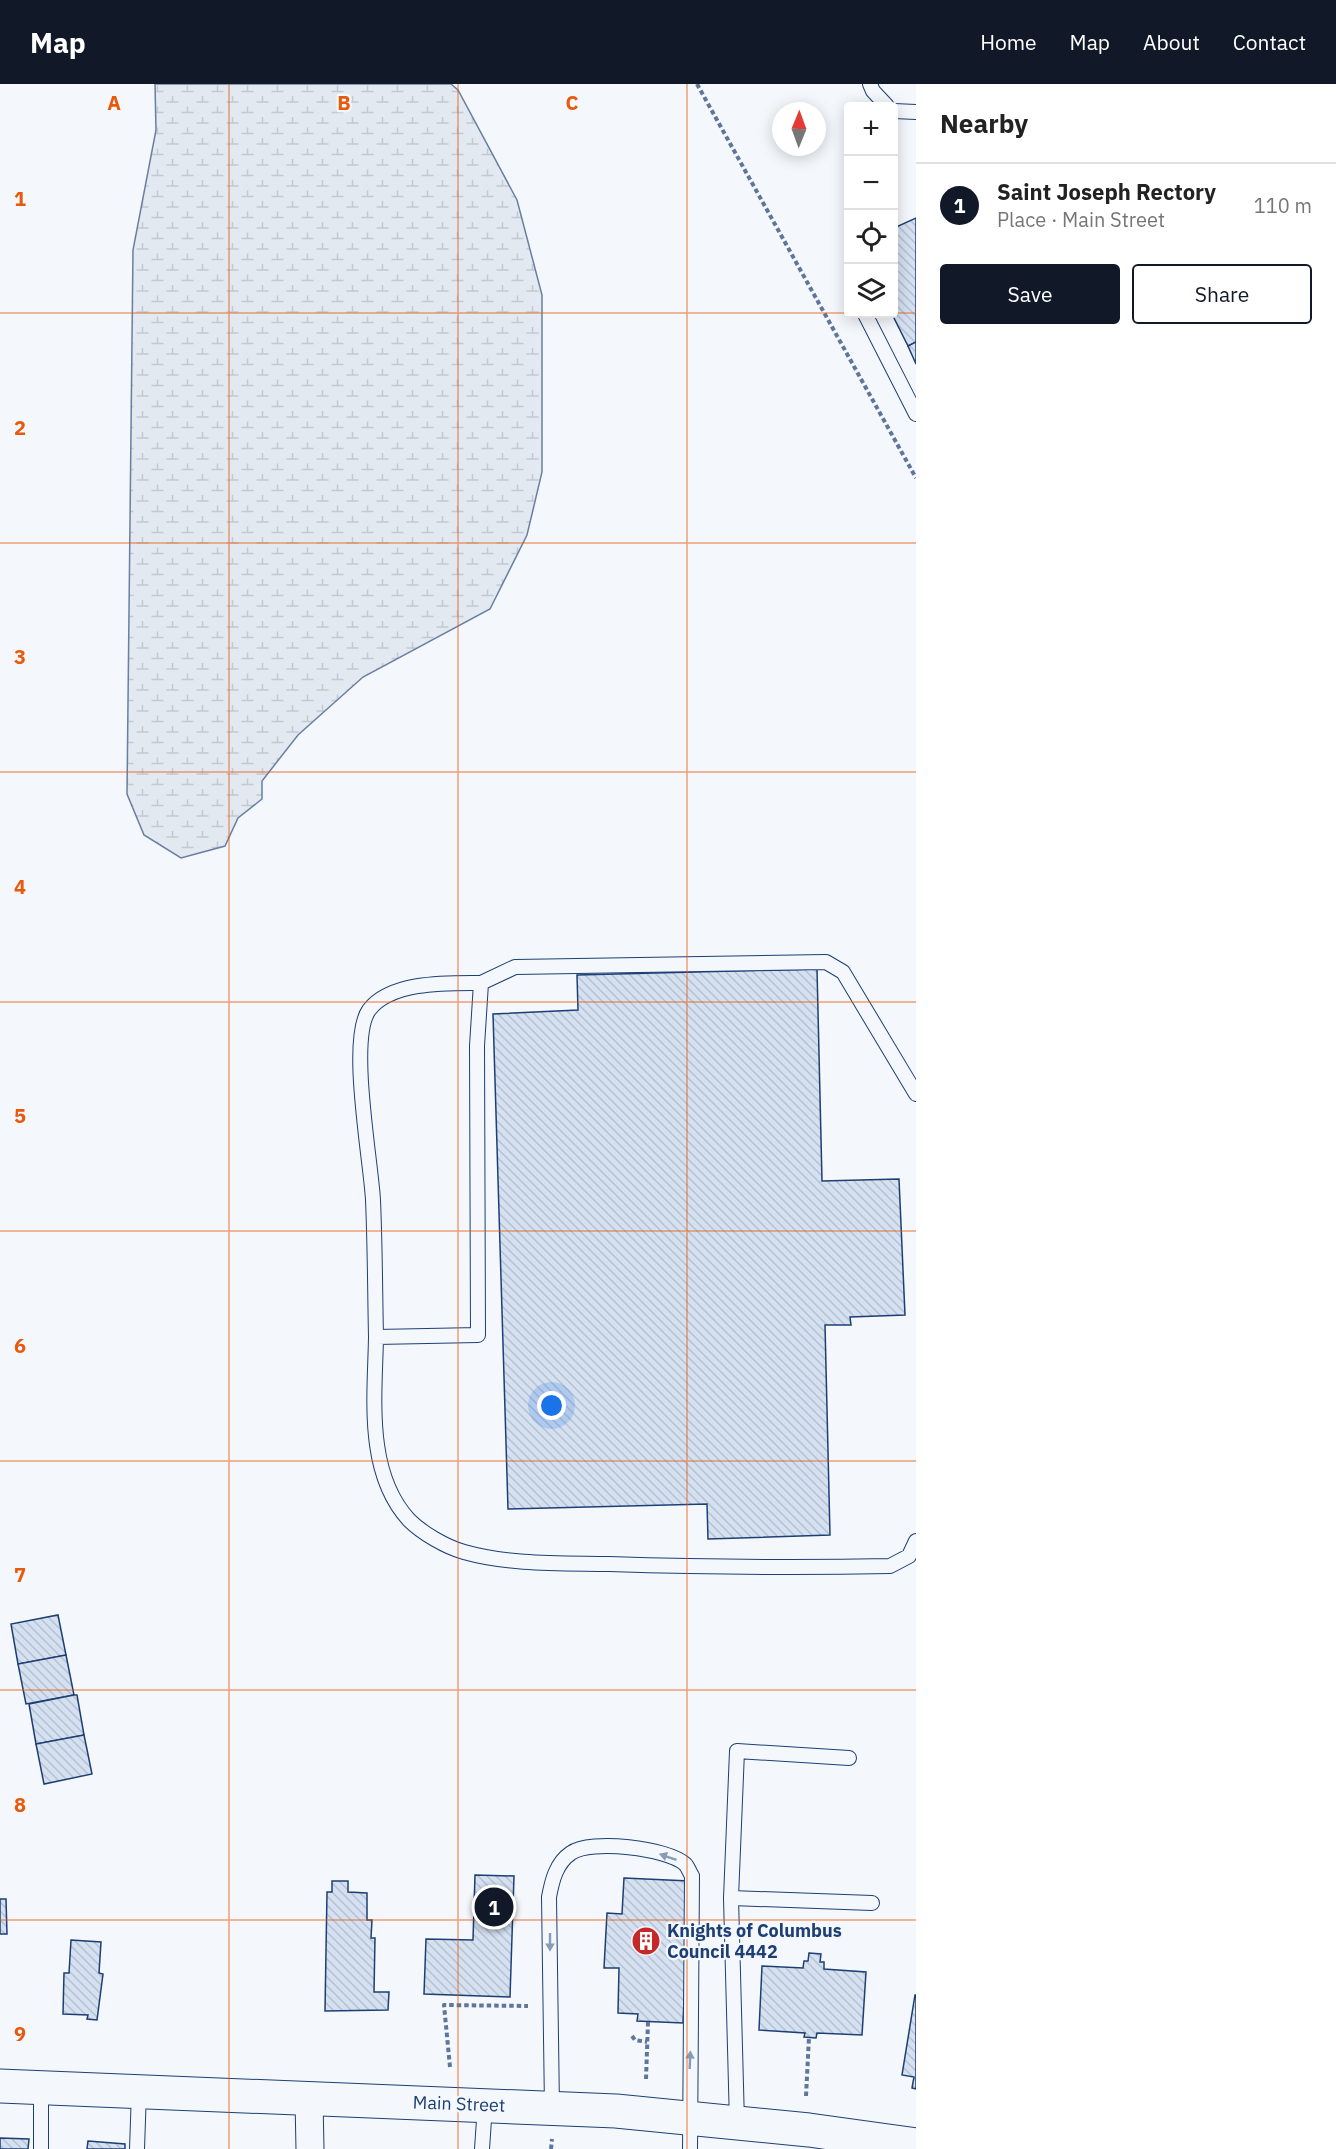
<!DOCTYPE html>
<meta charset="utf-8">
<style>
:root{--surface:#fff;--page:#f6f6f6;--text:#222;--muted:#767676;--line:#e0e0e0;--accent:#111827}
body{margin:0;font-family:"IBM Plex Sans",sans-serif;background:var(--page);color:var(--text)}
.controls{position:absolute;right:18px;top:18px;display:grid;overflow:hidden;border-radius:6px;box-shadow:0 3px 15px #0003}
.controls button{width:54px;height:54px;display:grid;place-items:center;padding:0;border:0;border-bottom:2px solid var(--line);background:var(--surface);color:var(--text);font:30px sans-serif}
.compass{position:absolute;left:772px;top:18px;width:54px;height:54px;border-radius:50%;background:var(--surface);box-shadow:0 3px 15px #0003;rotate:1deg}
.you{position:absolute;left:552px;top:1322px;width:21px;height:21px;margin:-15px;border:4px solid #fff;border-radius:50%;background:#1a73e8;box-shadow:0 0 0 9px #1a73e833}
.badge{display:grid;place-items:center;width:39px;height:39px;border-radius:50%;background:var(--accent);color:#fff;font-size:20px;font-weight:700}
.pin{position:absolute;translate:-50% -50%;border:3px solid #fff;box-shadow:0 2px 6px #0006}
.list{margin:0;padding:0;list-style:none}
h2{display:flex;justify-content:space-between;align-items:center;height:78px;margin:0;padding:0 24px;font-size:26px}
h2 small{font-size:20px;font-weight:400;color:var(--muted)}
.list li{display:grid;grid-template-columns:39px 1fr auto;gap:18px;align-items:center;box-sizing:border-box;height:84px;padding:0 24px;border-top:2px solid var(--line)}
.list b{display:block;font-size:22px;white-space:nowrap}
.list p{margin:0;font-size:20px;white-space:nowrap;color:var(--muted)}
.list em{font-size:20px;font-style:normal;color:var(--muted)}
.actions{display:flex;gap:12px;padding:18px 24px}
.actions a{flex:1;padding:14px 0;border:2px solid var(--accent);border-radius:6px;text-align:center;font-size:21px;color:var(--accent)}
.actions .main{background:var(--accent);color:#fff}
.icon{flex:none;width:33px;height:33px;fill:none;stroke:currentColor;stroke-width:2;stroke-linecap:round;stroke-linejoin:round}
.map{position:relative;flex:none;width:916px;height:2065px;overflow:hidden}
header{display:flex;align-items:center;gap:36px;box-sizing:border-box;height:84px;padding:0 30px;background:var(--accent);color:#fff}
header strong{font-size:28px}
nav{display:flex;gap:33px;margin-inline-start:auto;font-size:21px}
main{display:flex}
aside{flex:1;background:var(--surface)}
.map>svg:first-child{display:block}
.wetland{fill:url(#wetland-marsh);stroke:#687fa3;stroke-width:1.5}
.building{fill:url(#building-back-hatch);stroke:#1d3f73;stroke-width:1.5}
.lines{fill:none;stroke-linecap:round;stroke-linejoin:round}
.service-casing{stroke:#1d3f73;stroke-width:16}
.minor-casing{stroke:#1d3f73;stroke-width:29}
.secondary-casing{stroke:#1d3f73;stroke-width:35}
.path{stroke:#5e769c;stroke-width:4;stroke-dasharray:4.5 3;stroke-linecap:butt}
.service{stroke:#f4f7fb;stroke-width:14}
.minor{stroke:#f4f7fb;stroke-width:27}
.secondary{stroke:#f4f7fb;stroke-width:33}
.oneway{fill:#889bb7}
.grid{fill:none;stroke:#e8590c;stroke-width:1.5;stroke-opacity:0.55}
.labels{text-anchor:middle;stroke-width:4.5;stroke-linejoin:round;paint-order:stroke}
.poi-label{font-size:18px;font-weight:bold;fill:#1d3f73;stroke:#f4f7fb;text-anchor:start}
.street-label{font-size:18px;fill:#1d3f73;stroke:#f4f7fb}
.grid-label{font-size:20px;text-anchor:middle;font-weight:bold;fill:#e8590c;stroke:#f4f7fb;stroke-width:4.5;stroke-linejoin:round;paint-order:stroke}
</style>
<header>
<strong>Map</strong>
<nav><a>Home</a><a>Map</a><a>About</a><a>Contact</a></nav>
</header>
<main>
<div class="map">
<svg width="916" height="2065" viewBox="0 0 916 2065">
<defs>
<pattern id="wetland-marsh" width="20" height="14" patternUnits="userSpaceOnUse" patternTransform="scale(1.5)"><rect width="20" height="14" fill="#e3e9f0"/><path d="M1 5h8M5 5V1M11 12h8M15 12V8" fill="none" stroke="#c2c9d1"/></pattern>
<pattern id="building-back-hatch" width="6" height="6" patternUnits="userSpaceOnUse" patternTransform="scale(1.5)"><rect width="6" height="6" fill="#d5e0f0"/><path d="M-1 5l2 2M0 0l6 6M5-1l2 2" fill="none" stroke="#b6c1d1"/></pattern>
</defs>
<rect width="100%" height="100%" fill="#f4f7fb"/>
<polygon class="wetland" points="155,0 451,0 458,6 517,116 542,211 542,388 527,451 490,525 363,593 298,651 262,697 262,715 238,734 225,762 181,774 144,751 127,710 133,166 156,46"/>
<g class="building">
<polygon points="916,134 916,258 908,262 892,230 894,144"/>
<polygon points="916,258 916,280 908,262"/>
<polygon points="817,885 822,1097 899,1095 905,1231 850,1233 851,1241 825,1241 830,1451 708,1455 707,1420 508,1425 493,930 578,926 577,891"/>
<polygon points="58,1531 66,1571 18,1580 11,1540"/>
<polygon points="66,1571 74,1611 26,1620 18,1580"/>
<polygon points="74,1611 77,1611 84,1651 36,1660 29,1620"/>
<polygon points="84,1651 92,1690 44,1700 36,1660"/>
<polygon points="475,1791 514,1792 510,1913 424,1910 426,1855 473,1856"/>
<polygon points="624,1794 689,1797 683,1939 637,1937 638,1930 618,1929 619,1884 604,1884 607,1829 622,1830"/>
<polygon points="332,1797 348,1797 348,1808 367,1809 367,1836 372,1836 371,1854 375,1854 374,1908 389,1908 388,1926 325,1927 327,1808 332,1808"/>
<polygon points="0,1815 6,1815 7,1850 0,1850"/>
<polygon points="71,1856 101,1858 99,1889 103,1890 97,1936 87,1935 88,1931 63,1930 64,1889 69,1889"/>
<polygon points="809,1869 821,1870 820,1878 824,1878 824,1885 866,1888 862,1951 817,1949 816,1954 804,1953 805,1949 759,1946 762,1882 803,1884 804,1877 808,1877"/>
<polygon points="915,1911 916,1911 916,2005 912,2004 914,1993 902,1991"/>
<polygon points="0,2054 29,2055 28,2065 0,2065"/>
<polygon points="88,2057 125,2060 125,2065 87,2065"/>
</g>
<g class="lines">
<g class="service-casing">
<g id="service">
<polyline points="870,0 873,7 887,22"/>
<polyline points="894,27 916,28"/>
<polyline points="865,230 916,330"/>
<path d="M 916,1010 L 843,888 L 826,878 L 515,883 L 481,899 L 477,962 L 478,1251 L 376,1253 C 375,1312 365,1388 409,1436 C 422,1449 446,1463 464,1468 C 510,1481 561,1479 609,1480 C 703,1483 796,1484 890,1482 L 909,1472 L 916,1457"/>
<path d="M 376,1253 C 375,1207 375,1161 373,1116 C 371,1077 348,955 369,926 C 391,897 448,899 481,899"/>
<polyline points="731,1814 872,1819"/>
<path d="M 552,2024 L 549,1813 C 552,1797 556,1779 571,1769 C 591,1755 667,1764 685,1780 C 688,1783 690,1789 692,1792 L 690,2065"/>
<polyline points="737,2039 731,1814 737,1667 849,1674"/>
<polyline points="41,2065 41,2004"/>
<polyline points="137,2065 139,2007"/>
<polyline points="482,2065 485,2021"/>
</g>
</g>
<g class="minor-casing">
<polyline id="minor" points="309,2015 310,2065"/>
</g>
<g class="secondary-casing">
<polyline id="secondary" points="0,2002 616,2027 809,2046 916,2061"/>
</g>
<g class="path">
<polyline points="697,0 916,394"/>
<polyline points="632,1952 635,1956 647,1958"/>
<polyline points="450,1983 444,1921 528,1922"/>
<polyline points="646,1995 648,1938"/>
<polyline points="806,2012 809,1953"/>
<polyline points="551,2065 552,2055"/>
</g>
<use href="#service" class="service"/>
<use href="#minor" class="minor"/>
<use href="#secondary" class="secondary"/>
</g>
<defs><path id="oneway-solid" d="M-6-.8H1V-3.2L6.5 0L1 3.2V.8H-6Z" transform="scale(1.5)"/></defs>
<g class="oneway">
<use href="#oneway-solid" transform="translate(668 1773) rotate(-161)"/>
<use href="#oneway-solid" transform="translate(550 1858) rotate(90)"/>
<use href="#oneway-solid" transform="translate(690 1976) rotate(-88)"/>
</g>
<path class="grid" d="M 229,0 L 229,2065M 458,0 L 458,2065M 687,0 L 687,2065M 0,229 L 848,229M 894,229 L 916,229M 0,459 L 916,459M 0,688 L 916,688M 0,918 L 916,918M 0,1147 L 916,1147M 0,1377 L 916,1377M 0,1606 L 916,1606M 0,1836 L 916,1836"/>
<defs>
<g id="building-disc" transform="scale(1.5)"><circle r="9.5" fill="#c62828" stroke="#f4f7fb"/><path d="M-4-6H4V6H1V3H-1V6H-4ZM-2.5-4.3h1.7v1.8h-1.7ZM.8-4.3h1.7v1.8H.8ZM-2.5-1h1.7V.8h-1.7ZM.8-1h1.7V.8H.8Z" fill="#fff"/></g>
</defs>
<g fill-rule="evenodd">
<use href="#building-disc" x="646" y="1857"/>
</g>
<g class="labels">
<g class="poi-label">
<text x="667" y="1853">Knights of Columbus<tspan x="667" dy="21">Council 4442</tspan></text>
</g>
<g class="street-label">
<text transform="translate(459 2020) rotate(2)" y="6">Main Street</text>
</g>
</g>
<g class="grid-label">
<text x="114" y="26">A</text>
<text x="344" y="26">B</text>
<text x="572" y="26">C</text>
<text x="20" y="122">1</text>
<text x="20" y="351">2</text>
<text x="20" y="580">3</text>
<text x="20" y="810">4</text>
<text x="20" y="1039">5</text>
<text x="20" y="1269">6</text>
<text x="20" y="1498">7</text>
<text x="20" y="1728">8</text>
<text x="20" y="1957">9</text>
</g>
</svg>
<div class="controls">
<button>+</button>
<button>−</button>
<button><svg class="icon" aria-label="locate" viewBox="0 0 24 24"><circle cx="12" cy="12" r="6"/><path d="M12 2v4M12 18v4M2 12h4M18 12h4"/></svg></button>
<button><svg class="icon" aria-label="layers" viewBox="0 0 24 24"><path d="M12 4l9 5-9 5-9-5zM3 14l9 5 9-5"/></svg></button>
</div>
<svg class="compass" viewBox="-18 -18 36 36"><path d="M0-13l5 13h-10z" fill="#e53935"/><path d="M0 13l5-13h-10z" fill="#767676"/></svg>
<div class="you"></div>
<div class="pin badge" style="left:494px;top:1823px">1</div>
</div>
<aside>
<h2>Nearby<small></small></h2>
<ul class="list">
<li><span class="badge">1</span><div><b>Saint Joseph Rectory</b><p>Place · Main Street</p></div><em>110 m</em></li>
</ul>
<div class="actions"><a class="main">Save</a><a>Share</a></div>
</aside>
</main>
